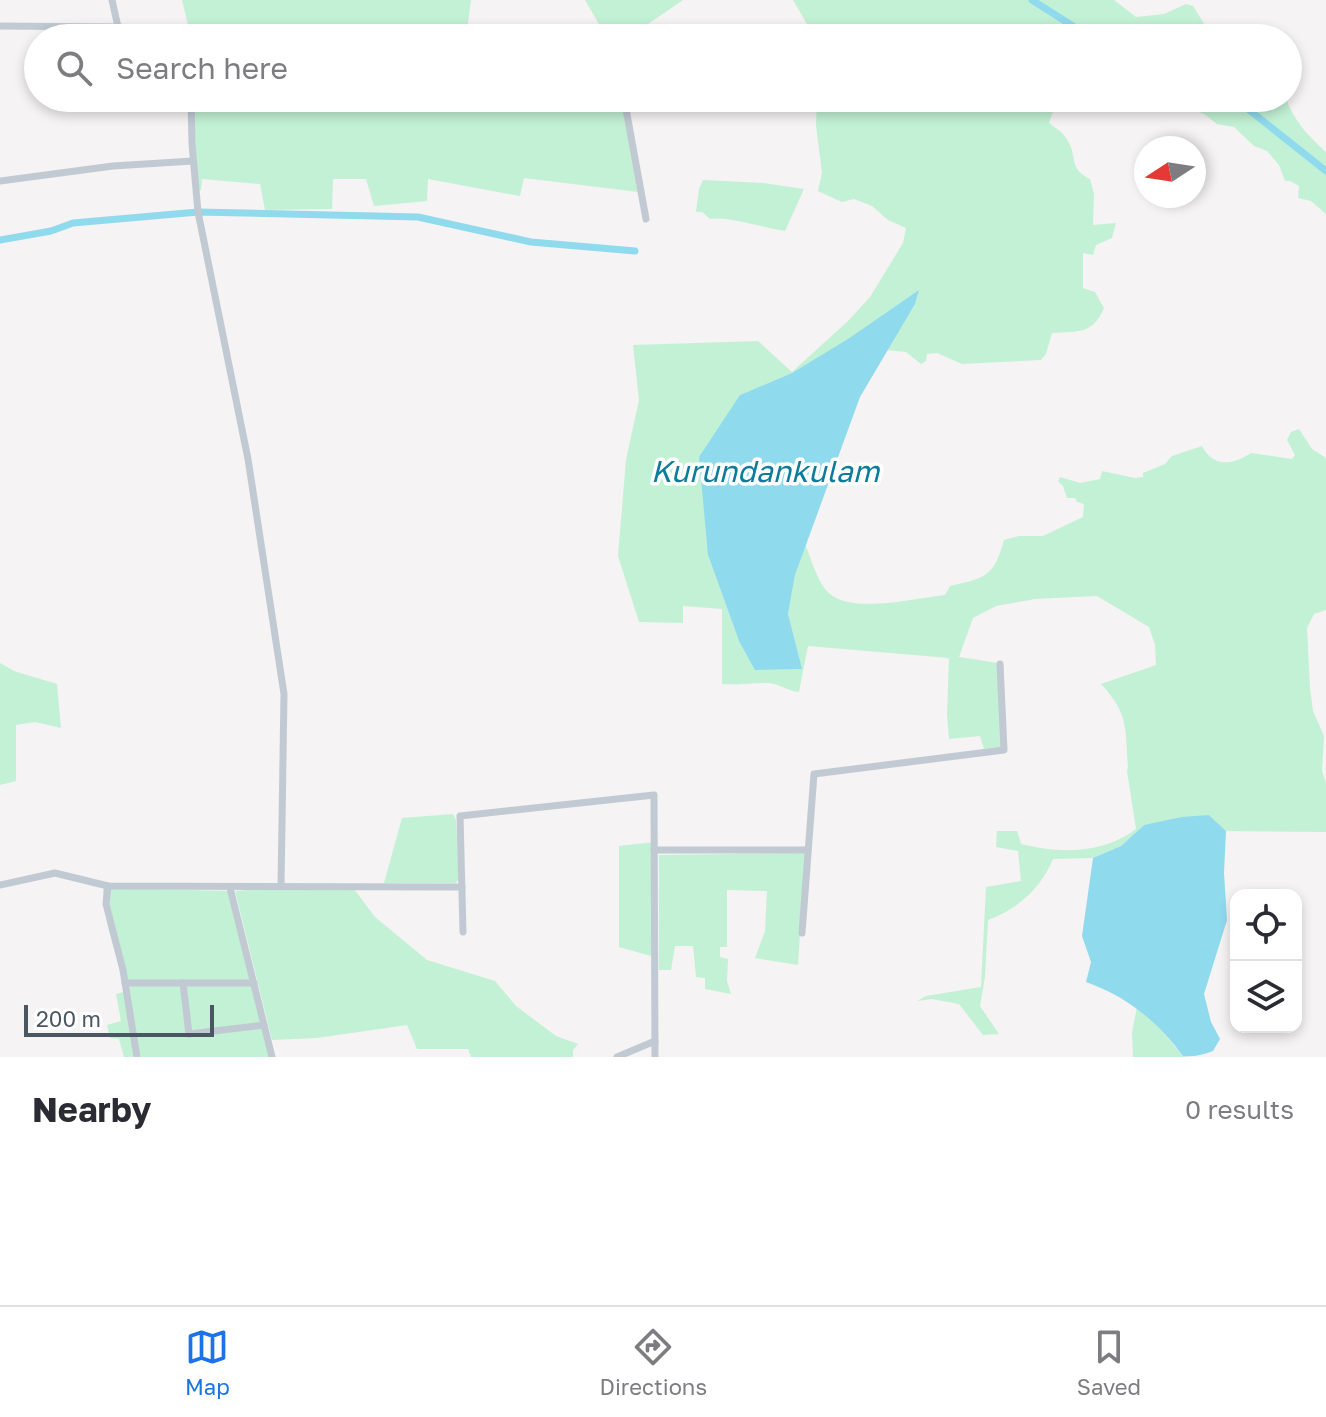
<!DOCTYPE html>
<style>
:root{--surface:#fff;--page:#f7f7f7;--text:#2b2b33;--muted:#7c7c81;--line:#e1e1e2;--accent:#1a73e8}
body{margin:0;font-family:"Golos Text",sans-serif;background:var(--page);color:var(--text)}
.controls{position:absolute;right:24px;bottom:24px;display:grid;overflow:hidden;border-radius:16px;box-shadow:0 4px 12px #0003}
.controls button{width:72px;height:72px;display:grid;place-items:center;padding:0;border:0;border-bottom:2px solid var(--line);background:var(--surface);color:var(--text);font:40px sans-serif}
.compass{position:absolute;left:1134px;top:136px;width:72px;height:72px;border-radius:50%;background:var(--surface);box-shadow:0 4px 12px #0003;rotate:258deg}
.scale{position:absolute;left:24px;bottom:20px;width:190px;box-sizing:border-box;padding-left:8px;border:4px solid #4a5661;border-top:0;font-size:22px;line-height:28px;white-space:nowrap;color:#4a5661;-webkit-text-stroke:6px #fff;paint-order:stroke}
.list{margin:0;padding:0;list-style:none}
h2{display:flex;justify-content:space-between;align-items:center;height:104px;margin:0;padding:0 32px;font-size:34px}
h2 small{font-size:26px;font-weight:400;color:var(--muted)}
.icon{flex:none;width:44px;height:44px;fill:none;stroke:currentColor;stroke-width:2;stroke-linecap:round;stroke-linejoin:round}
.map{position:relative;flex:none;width:1326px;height:1057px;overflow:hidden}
.search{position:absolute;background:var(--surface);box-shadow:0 4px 12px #0003;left:24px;right:24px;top:24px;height:88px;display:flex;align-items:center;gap:20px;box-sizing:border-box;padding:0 28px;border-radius:44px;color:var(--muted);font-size:30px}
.sheet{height:248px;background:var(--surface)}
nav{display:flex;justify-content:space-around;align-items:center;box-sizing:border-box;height:112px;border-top:2px solid var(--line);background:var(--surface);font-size:22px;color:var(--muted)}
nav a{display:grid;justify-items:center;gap:4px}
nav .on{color:var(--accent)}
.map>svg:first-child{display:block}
.green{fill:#c3f1d5}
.water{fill:#90daee}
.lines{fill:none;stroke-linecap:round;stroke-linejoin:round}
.canal{stroke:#90daee;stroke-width:7}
.minor{stroke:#c1cad2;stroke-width:7}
.labels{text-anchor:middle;stroke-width:7;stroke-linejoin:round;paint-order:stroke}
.water-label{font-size:30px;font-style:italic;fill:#0c7c9b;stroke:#fff}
</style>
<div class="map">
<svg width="1326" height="1057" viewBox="0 0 1326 1057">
<rect width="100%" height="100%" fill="#f5f3f3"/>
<g class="green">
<polygon points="182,0 471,0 466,38 432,38 383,31 358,38 318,38 189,29"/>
<polygon points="585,0 683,0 648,24 655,38 607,38"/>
<polygon points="793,0 1114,0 1136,17 1164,14 1186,4 1193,6 1213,38 815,38"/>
<polygon points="193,98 622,98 638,192 524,178 520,196 428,179 427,201 374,206 366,179 333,179 332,209 265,210 260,184 202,179 201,190 197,190"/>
<path d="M 817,98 L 1095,98 L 1076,103 L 1060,112 L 1053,111 L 1049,123 C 1057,129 1064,133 1068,141 C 1078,159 1068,168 1090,179 L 1094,194 L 1093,225 L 1116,223 L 1112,238 L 1096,245 L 1093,255 L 1083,253 L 1083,288 L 1095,292 L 1104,308 C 1092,335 1079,331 1052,333 L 1046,354 L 1041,360 L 962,364 L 937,353 L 927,354 L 926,361 L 921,364 L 906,352 L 886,350 L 915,304 L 792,373 L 740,395 L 708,555 L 739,641 L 801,669 L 788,614 L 795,575 L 805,544 C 811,558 816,578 826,590 C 846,616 916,598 945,595 L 950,586 C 985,578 994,577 1004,540 L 1019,536 L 1043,536 L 1083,517 L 1084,504 L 1077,502 L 1075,498 L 1067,498 L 1063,486 L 1058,481 L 1060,477 L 1080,483 L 1100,479 L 1102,471 L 1135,478 L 1143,477 L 1143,473 L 1165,464 L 1172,456 L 1202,446 C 1213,468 1233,465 1251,453 L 1292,459 L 1295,455 L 1287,440 L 1291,432 L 1299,429 L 1312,449 L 1326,458 L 1326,610 L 1314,614 L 1307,628 L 1310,688 L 1313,711 L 1324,736 L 1322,771 L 1326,783 L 1326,832 L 1226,831 L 1209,815 L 1144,825 L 1121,846 L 1093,858 L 1053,859 C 1041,888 1018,909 988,920 L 985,977 L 980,1006 L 999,1034 L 983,1035 L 959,1004 L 932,999 L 917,1001 L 926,996 L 981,987 L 986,887 L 1021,881 L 1018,851 L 996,847 L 997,831 L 1017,831 L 1021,844 C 1060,854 1103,854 1136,829 L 1127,771 L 1128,766 C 1125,728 1129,714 1101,684 L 1156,665 L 1155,645 L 1149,627 L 1097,596 L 1035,599 L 996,606 L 973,618 L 959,657 L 998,663 L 1002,747 L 984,749 L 980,736 L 949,739 L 947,715 L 949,658 L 808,646 L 799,692 C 789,691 784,687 775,684 C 760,681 739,686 722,684 L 722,609 L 683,606 L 683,623 L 639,622 L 618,556 L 626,460 L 639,400 L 633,345 L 758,341 L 792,372 L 848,321 L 870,297 L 903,243 L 906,228 L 888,220 L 872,206 L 854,199 L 842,202 L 818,191 L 822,173 L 816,126 Z"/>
<path d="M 1161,98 L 1286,98 C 1293,120 1309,137 1326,152 L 1326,214 L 1311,201 L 1298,198 L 1299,186 L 1290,181 L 1285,181 L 1279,165 L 1267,151 L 1254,146 L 1234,127 L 1217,124 L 1204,114 Z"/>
<path d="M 703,180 L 763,183 L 804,189 L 785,231 C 763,228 730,216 710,219 L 702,212 L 696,212 L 699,189 Z"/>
<polygon points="0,663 14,671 57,684 61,728 35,722 16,725 16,781 0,785"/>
<polygon points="453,814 456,820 459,878 456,883 384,883 402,818"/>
<polygon points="654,842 651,956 619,947 619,846"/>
<polygon points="805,853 798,965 755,958 765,931 767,891 727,890 727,947 720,947 720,957 728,959 727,981 731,994 705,989 705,978 696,977 693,946 675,946 671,970 659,970 659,855"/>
<path d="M 103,888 L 228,891 L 270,1057 L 124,1057 L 119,1039 L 110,1038 L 107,1025 L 121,1021 L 116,994 L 124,992 C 120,957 102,923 103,888 Z"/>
<polygon points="265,889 354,889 375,917 427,960 495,981 516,1006 556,1036 578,1044 573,1050 573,1057 471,1057 468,1049 417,1049 407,1025 317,1038 272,1040 235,891"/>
<polygon points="1137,1007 1155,1023 1183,1056 1188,1057 1133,1057 1132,1032"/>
</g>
<g class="water">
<polygon points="919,290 915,304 860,397 795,575 788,614 802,669 755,670 739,641 708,555 699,457 740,395 792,373 848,339"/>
<path d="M 1209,815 L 1226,831 L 1224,873 L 1227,920 L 1204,994 L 1211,1022 L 1220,1039 L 1213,1051 C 1203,1055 1194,1057 1183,1056 C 1157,1021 1128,997 1086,982 L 1091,962 L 1082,936 L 1093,858 L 1121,846 L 1144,825 L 1182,817 Z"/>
</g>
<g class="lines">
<g class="canal">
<polyline points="1032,0 1087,35 1100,38"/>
<polyline points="1234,98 1326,171"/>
<polyline points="0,240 51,231 73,223 198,212 418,217 531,242 635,251"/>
</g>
<g class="minor">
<polyline points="112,0 118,27"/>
<polyline points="0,26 118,27 239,38"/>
<polyline points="379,38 394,38"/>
<polyline points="191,98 192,144 198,212 248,459 284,694 281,886"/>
<polyline points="624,98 646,219"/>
<polyline points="0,181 113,166 193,161"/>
<polyline points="654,850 808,850"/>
<polyline points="0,885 55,873 108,886 462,887"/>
<polyline points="108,886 106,904 123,970 137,1057"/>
<polyline points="230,888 272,1057"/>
<polyline points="463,932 460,816 654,795 655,1057"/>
<polyline points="802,933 814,774 1004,750 1000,664"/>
<polyline points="125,983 254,983"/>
<polyline points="183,983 189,1034 264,1025"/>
<polyline points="617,1057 655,1041"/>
</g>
</g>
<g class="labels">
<g class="water-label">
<text x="765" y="482">Kurundankulam</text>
</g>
</g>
</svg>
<div class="controls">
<button><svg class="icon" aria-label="locate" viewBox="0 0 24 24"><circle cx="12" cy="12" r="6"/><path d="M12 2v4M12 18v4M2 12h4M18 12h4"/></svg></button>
<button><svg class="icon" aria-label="layers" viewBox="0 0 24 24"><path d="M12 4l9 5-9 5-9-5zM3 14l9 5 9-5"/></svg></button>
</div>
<svg class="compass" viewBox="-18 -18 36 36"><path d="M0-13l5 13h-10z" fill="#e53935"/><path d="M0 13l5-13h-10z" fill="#7c7c81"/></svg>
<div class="scale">200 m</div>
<div class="search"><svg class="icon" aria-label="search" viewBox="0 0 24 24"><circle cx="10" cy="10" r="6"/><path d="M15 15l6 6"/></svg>Search here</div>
</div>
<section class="sheet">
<h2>Nearby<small>0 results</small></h2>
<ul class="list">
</ul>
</section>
<nav>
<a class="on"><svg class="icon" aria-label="map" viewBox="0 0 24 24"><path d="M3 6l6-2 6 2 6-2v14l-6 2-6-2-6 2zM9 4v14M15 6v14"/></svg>Map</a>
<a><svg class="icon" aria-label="directions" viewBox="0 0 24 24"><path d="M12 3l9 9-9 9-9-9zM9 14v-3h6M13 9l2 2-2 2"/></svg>Directions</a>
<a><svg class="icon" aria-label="saved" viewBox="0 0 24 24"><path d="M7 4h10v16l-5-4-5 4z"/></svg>Saved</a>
</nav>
